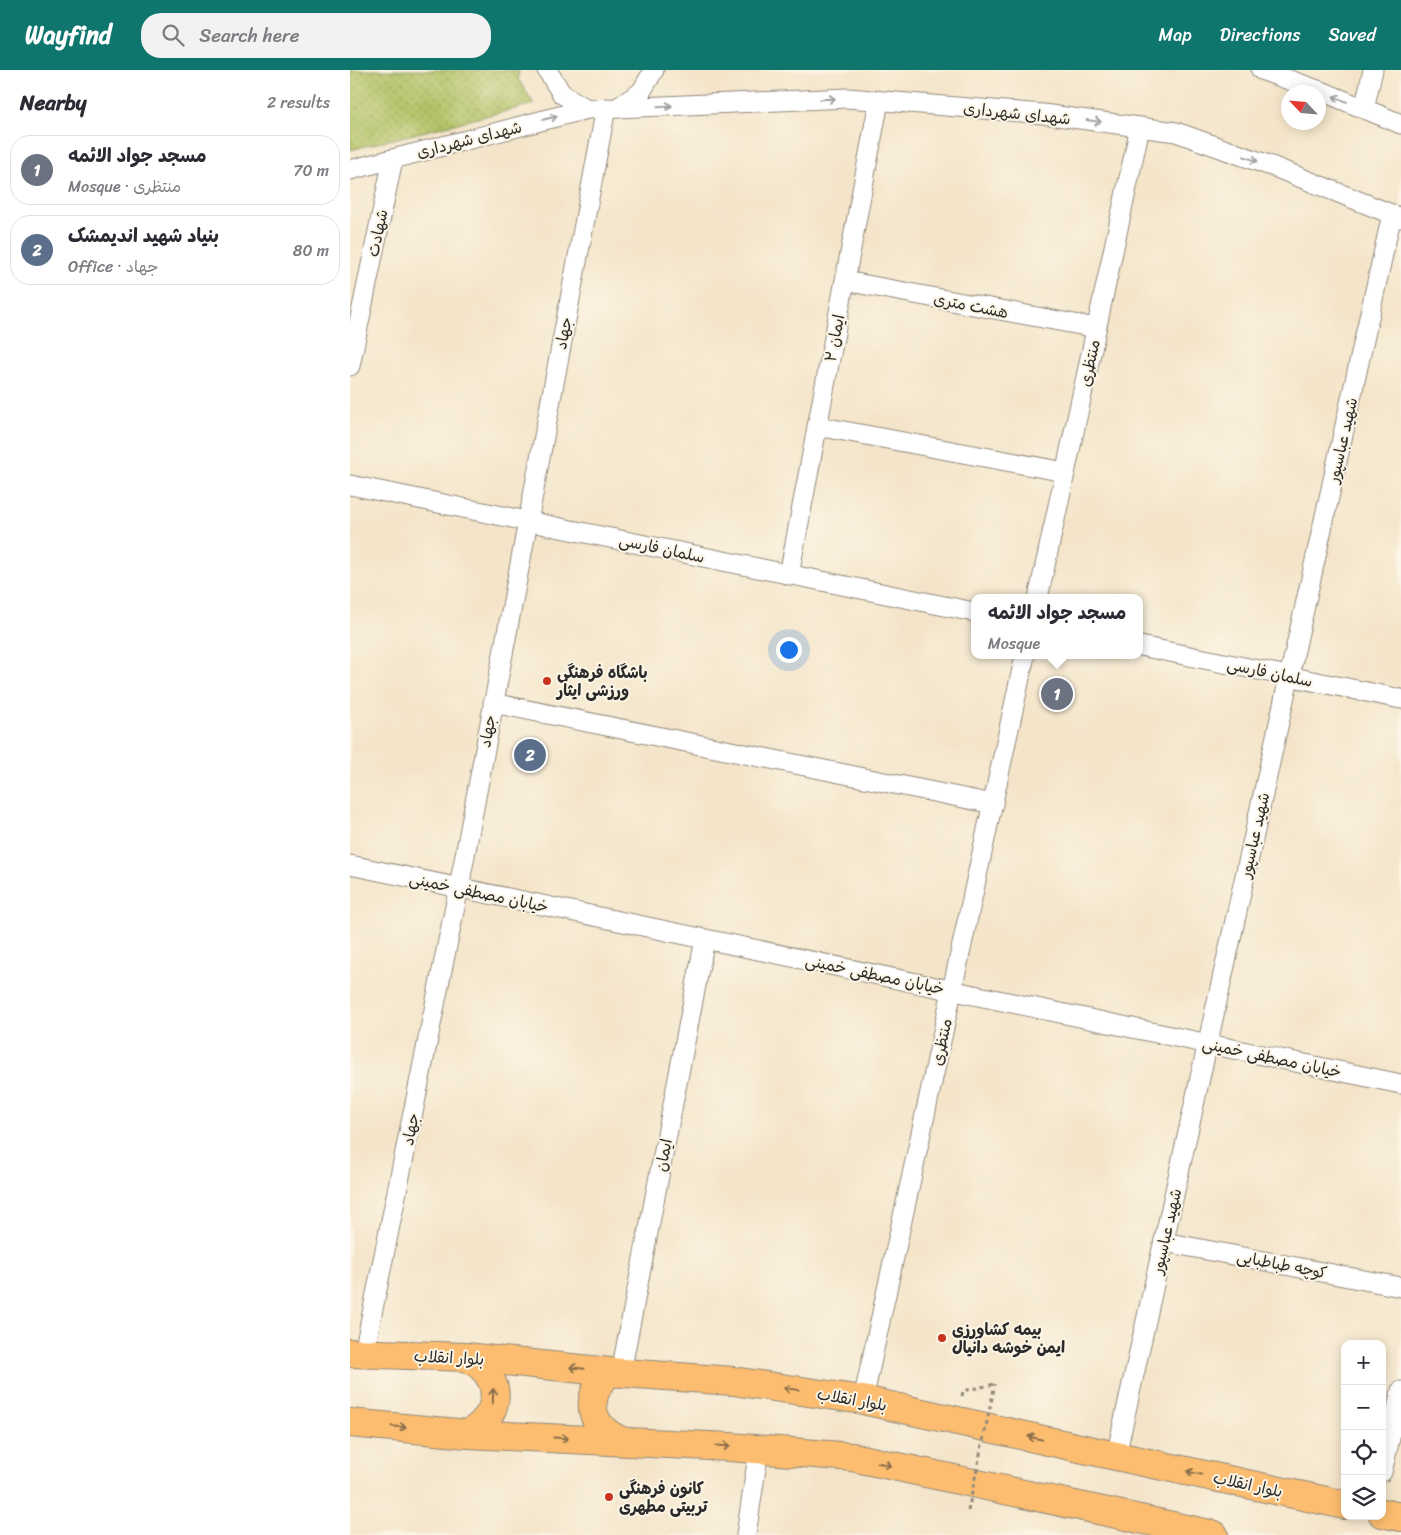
<!DOCTYPE html>
<meta charset="utf-8">
<style>
:root{--surface:#fff;--page:#f2f2f3;--text:#2b2b33;--muted:#7c7c81;--line:#e1e1e2;--accent:#0f766e}
body{margin:0;font-family:Sriracha,"Playpen Sans Arabic",sans-serif;background:var(--page);color:var(--text)}
.controls{position:absolute;right:15px;bottom:15px;display:grid;overflow:hidden;border-radius:10px;box-shadow:0 2px 12px #0003}
.controls button{width:45px;height:45px;display:grid;place-items:center;padding:0;border:0;border-bottom:1px solid var(--line);background:var(--surface);color:var(--text);font:25px sans-serif}
.compass{position:absolute;left:931px;top:15px;width:45px;height:45px;border-radius:50%;background:var(--surface);box-shadow:0 2px 12px #0003;rotate:296deg}
.you{position:absolute;left:438px;top:579px;width:18px;height:18px;margin:-12px;border:4px solid #fff;border-radius:50%;background:#1a73e8;box-shadow:0 0 0 8px #1a73e833}
.badge{display:grid;place-items:center;width:32px;height:32px;border-radius:50%;background:var(--accent);color:#fff;font-size:16px;font-weight:700}
.pin{position:absolute;translate:-50% -50%;border:2px solid #fff;box-shadow:0 1px 5px #0006}
.popup{position:absolute;left:621px;top:524px;width:172px;height:65px;box-sizing:border-box;display:grid;place-content:center;border-radius:10px;background:var(--surface);filter:drop-shadow(0 1px 4px #0005);font-size:16px;white-space:nowrap;color:var(--muted)}
.popup b{font-size:19px;color:var(--text)}
.popup::after{content:'';position:absolute;left:50%;top:100%;margin-left:-10px;border:10px solid transparent;border-top-color:var(--surface)}
.list{margin:0;padding:0;list-style:none}
h2{display:flex;justify-content:space-between;align-items:center;height:65px;margin:0;padding:0 20px;font-size:21px}
h2 small{font-size:16px;font-weight:400;color:var(--muted)}
.list li{display:grid;grid-template-columns:32px 1fr auto;gap:15px;align-items:center;box-sizing:border-box;height:70px;margin:0 10px 10px;padding:0 10px;border:1px solid var(--line);border-radius:20px}
.list b{display:block;font-size:19px;white-space:nowrap}
.list p{margin:0;font-size:16px;white-space:nowrap;color:var(--muted)}
.list em{font-size:16px;font-style:normal;color:var(--muted)}
.icon{flex:none;width:28px;height:28px;fill:none;stroke:currentColor;stroke-width:2;stroke-linecap:round;stroke-linejoin:round}
.map{position:relative;flex:none;width:1051px;height:1465px;overflow:hidden}
header{display:flex;align-items:center;gap:30px;box-sizing:border-box;height:70px;padding:0 25px;background:var(--accent);color:#fff}
header strong{font-size:24px}
nav{display:flex;gap:28px;margin-inline-start:auto;font-size:18px}
.search{width:350px;height:45px;background:var(--page);display:flex;align-items:center;gap:12px;box-sizing:border-box;padding:0 18px;border-radius:20px;color:var(--muted);font-size:19px}
main{display:flex}
aside{flex:1;background:var(--surface)}
.map>svg:first-child{display:block}
.park{fill:url(#park-dots);stroke:#6e7648}
.lines{fill:none;stroke-linecap:round;stroke-linejoin:round}
.minor-casing{stroke:#90887a;stroke-width:21}
.primary-casing{stroke:#90887a;stroke-width:30}
.path{stroke:#90887a;stroke-width:3;stroke-dasharray:4 4;stroke-linecap:butt}
.minor{stroke:#fff;stroke-width:19}
.primary{stroke:#fcbd6f;stroke-width:28}
.path-bridge{stroke:#90887a;stroke-width:3;stroke-dasharray:4 4;stroke-linecap:butt}
.oneway{stroke:#a0a0a0}
.oneway2{stroke:#896d4a}
.poi-dot{fill:#c8321e;stroke:#fcf5e5;stroke-width:2}
.labels{text-anchor:middle;stroke-width:4;stroke-linejoin:round;paint-order:stroke}
.street-label{font-size:16px;fill:#2b2b2b;stroke:#fcf5e5}
.poi-label{font-size:16px;font-weight:bold;fill:#2b2b2b;stroke:#fcf5e5;text-anchor:start}
</style>
<header>
<strong>Wayfind</strong>
<div class="search"><svg class="icon" aria-label="search" viewBox="0 0 24 24"><circle cx="10" cy="10" r="6"/><path d="M15 15l6 6"/></svg>Search here</div>
<nav><a>Map</a><a>Directions</a><a>Saved</a></nav>
</header>
<main>
<aside>
<h2>Nearby<small>2 results</small></h2>
<ul class="list">
<li><span class="badge" style="background:#6b7280">1</span><div><b>مسجد جواد الائمه</b><p>Mosque · منتظری</p></div><em>70 m</em></li>
<li><span class="badge" style="background:#5c6f8a">2</span><div><b>بنیاد شهید اندیمشک</b><p>Office · جهاد</p></div><em>80 m</em></li>
</ul>
</aside>
<div class="map">
<svg width="1051" height="1465" viewBox="0 0 1051 1465">
<defs>
<pattern id="park-dots" width="8" height="8" patternUnits="userSpaceOnUse" patternTransform="scale(1.25)"><rect width="8" height="8" fill="#b1c164"/><path d="M2 2h.1M6 6h.1" fill="none" stroke="#909d53" stroke-width="1.8" stroke-linecap="round"/></pattern>
</defs>
<rect width="100%" height="100%" fill="#fcf5e5"/>
<filter id="ink" filterUnits="userSpaceOnUse"><feTurbulence type="fractalNoise" baseFrequency=".02" numOctaves="2"/><feDisplacementMap in="SourceGraphic" scale="10" xChannelSelector="R" yChannelSelector="G"/><feConvolveMatrix kernelMatrix="1 2 1 2 8 2 1 2 1" color-interpolation-filters="sRGB"/></filter>
<filter id="wash" filterUnits="userSpaceOnUse"><feTurbulence type="fractalNoise" baseFrequency=".0096" numOctaves="4" result="noise"/><feDisplacementMap in="SourceGraphic" scale="20" xChannelSelector="R" yChannelSelector="G"/><feGaussianBlur stdDeviation="1.12" result="paint"/><feColorMatrix in="noise" values="0 0 0 0 0 0 0 0 0 0 0 0 0 0 0 0 0 1.4 0 .05"/><feComposite in="paint" operator="in"/></filter>
<g filter="url(#wash)">
<rect width="100%" height="100%" fill="#f4e5ca"/>
<polygon class="park" points="0,0 169,0 168,9 184,34 0,80"/>
</g>
<g filter="url(#ink)">
<g class="lines">
<g class="minor-casing">
<g id="minor">
<polyline points="197,0 212,24 237,39 267,38 291,22 304,0"/>
<polyline points="911,0 976,23 1051,54"/>
<polyline points="267,38 498,28 693,44 826,62 924,97 1051,148"/>
<polyline points="1014,39 1023,0"/>
<polyline points="0,100 237,39"/>
<polyline points="495,211 746,258"/>
<polyline points="0,296 43,89"/>
<polyline points="467,356 715,402"/>
<polyline points="0,415 624,542"/>
<polyline points="439,505 529,31"/>
<polyline points="688,528 790,57"/>
<polyline points="790,576 1051,629"/>
<polyline points="143,633 643,734"/>
<polyline points="0,795 1051,1014"/>
<polyline points="814,1172 1051,1217"/>
<polyline points="14,1283 109,817 256,38"/>
<polyline points="271,1302 355,869"/>
<polyline points="513,1330 675,585"/>
<polyline points="766,1386 1042,144"/>
<polyline points="1032,1402 1051,1321"/>
<polyline points="396,1465 409,1379"/>
</g>
</g>
<g class="primary-casing">
<g id="primary">
<polyline points="0,1283 116,1287 260,1302 383,1311 513,1330 766,1386 995,1435"/>
<path d="M 116,1287 C 154,1305 154,1344 118,1364"/>
<path d="M 260,1302 C 233,1326 238,1357 272,1371"/>
<polyline points="0,1353 118,1364 380,1377 502,1387 864,1465"/>
<polyline points="1032,1443 1051,1447"/>
</g>
</g>
<polyline class="path" points="612,1326 613,1321 645,1314"/>
<use href="#minor" class="minor"/>
<use href="#primary" class="primary"/>
<polyline class="path-bridge" points="618,1441 645,1314"/>
</g>
<defs><path id="oneway-shaft" d="M-6 0H5M1.5-3L5.5 0L1.5 3" fill="none" stroke-width="1.6" stroke-linecap="round" stroke-linejoin="round" transform="scale(1.25)"/></defs>
<g class="oneway">
<use href="#oneway-shaft" transform="translate(478 29) rotate(-2)"/>
<use href="#oneway-shaft" transform="translate(990 29) rotate(-158)"/>
<use href="#oneway-shaft" transform="translate(315 36) rotate(-2)"/>
<use href="#oneway-shaft" transform="translate(200 48) rotate(-14)"/>
<use href="#oneway-shaft" transform="translate(744 51) rotate(8)"/>
<use href="#oneway-shaft" transform="translate(901 89) rotate(20)"/>
</g>
<g class="oneway2">
<use href="#oneway-shaft" transform="translate(227 1298) rotate(-174)"/>
<use href="#oneway-shaft" transform="translate(441 1319) rotate(-172)"/>
<use href="#oneway-shaft" transform="translate(143 1326) rotate(-88)"/>
<use href="#oneway-shaft" transform="translate(49 1357) rotate(5)"/>
<use href="#oneway-shaft" transform="translate(211 1368) rotate(3)"/>
<use href="#oneway-shaft" transform="translate(685 1368) rotate(-167)"/>
<use href="#oneway-shaft" transform="translate(373 1376) rotate(3)"/>
<use href="#oneway-shaft" transform="translate(534 1394) rotate(12)"/>
<use href="#oneway-shaft" transform="translate(844 1403) rotate(-168)"/>
</g>
</g>
<g class="poi-dot">
<circle cx="197" cy="611" r="5"/>
<circle cx="592" cy="1268" r="5"/>
<circle cx="259" cy="1427" r="5"/>
</g>
<g class="labels">
<g class="street-label">
<text transform="translate(667 43) rotate(6)" y="6">شهدای شهرداری</text>
<text transform="translate(119 69) rotate(-14)" y="6">شهدای شهرداری</text>
<text transform="translate(27 163) rotate(-78)" y="6">شهادت</text>
<text transform="translate(621 235) rotate(11)" y="6">هشت متری</text>
<text transform="translate(213 263) rotate(-79)" y="6">جهاد</text>
<text transform="translate(484 268) rotate(-79)" y="6">ایمان ۲</text>
<text transform="translate(739 293) rotate(-78)" y="6">منتظری</text>
<text transform="translate(992 370) rotate(-77)" y="6">شهید عباسپور</text>
<text transform="translate(312 478) rotate(12)" y="6">سلمان فارسی</text>
<text transform="translate(920 602) rotate(12)" y="6">سلمان فارسی</text>
<text transform="translate(137 661) rotate(-80)" y="6">جهاد</text>
<text transform="translate(904 765) rotate(-77)" y="6">شهید عباسپور</text>
<text transform="translate(129 822) rotate(12)" y="6">خیابان مصطفی خمینی</text>
<text transform="translate(525 904) rotate(12)" y="6">خیابان مصطفی خمینی</text>
<text transform="translate(591 972) rotate(-78)" y="6">منتظری</text>
<text transform="translate(922 987) rotate(12)" y="6">خیابان مصطفی خمینی</text>
<text transform="translate(60 1059) rotate(-79)" y="6">جهاد</text>
<text transform="translate(313 1085) rotate(-79)" y="6">ایمان</text>
<text transform="translate(816 1161) rotate(-77)" y="6">شهید عباسپور</text>
<text transform="translate(932 1194) rotate(11)" y="6">کوچه طباطبایی</text>
<text transform="translate(99 1287) rotate(3)" y="6">بلوار انقلاب</text>
<text transform="translate(502 1329) rotate(10)" y="6">بلوار انقلاب</text>
<text transform="translate(898 1414) rotate(12)" y="6">بلوار انقلاب</text>
</g>
<g class="poi-label">
<text x="207" y="608">باشگاه فرهنگی<tspan x="207" dy="18">ورزشی ایثار</tspan></text>
<text x="602" y="1265">بیمه کشاورزی<tspan x="602" dy="18">ایمن خوشه دانیال</tspan></text>
<text x="269" y="1424">کانون فرهنگی<tspan x="269" dy="18">تربیتی مطهری</tspan></text>
</g>
</g>
</svg>
<div class="controls">
<button>+</button>
<button>−</button>
<button><svg class="icon" aria-label="locate" viewBox="0 0 24 24"><circle cx="12" cy="12" r="6"/><path d="M12 2v4M12 18v4M2 12h4M18 12h4"/></svg></button>
<button><svg class="icon" aria-label="layers" viewBox="0 0 24 24"><path d="M12 4l9 5-9 5-9-5zM3 14l9 5 9-5"/></svg></button>
</div>
<svg class="compass" viewBox="-18 -18 36 36"><path d="M0-13l5 13h-10z" fill="#e53935"/><path d="M0 13l5-13h-10z" fill="#7c7c81"/></svg>
<div class="you"></div>
<div class="pin badge" style="left:707px;top:624px;background:#6b7280">1</div>
<div class="popup"><b>مسجد جواد الائمه</b>Mosque</div>
<div class="pin badge" style="left:180px;top:685px;background:#5c6f8a">2</div>
</div>
</main>
